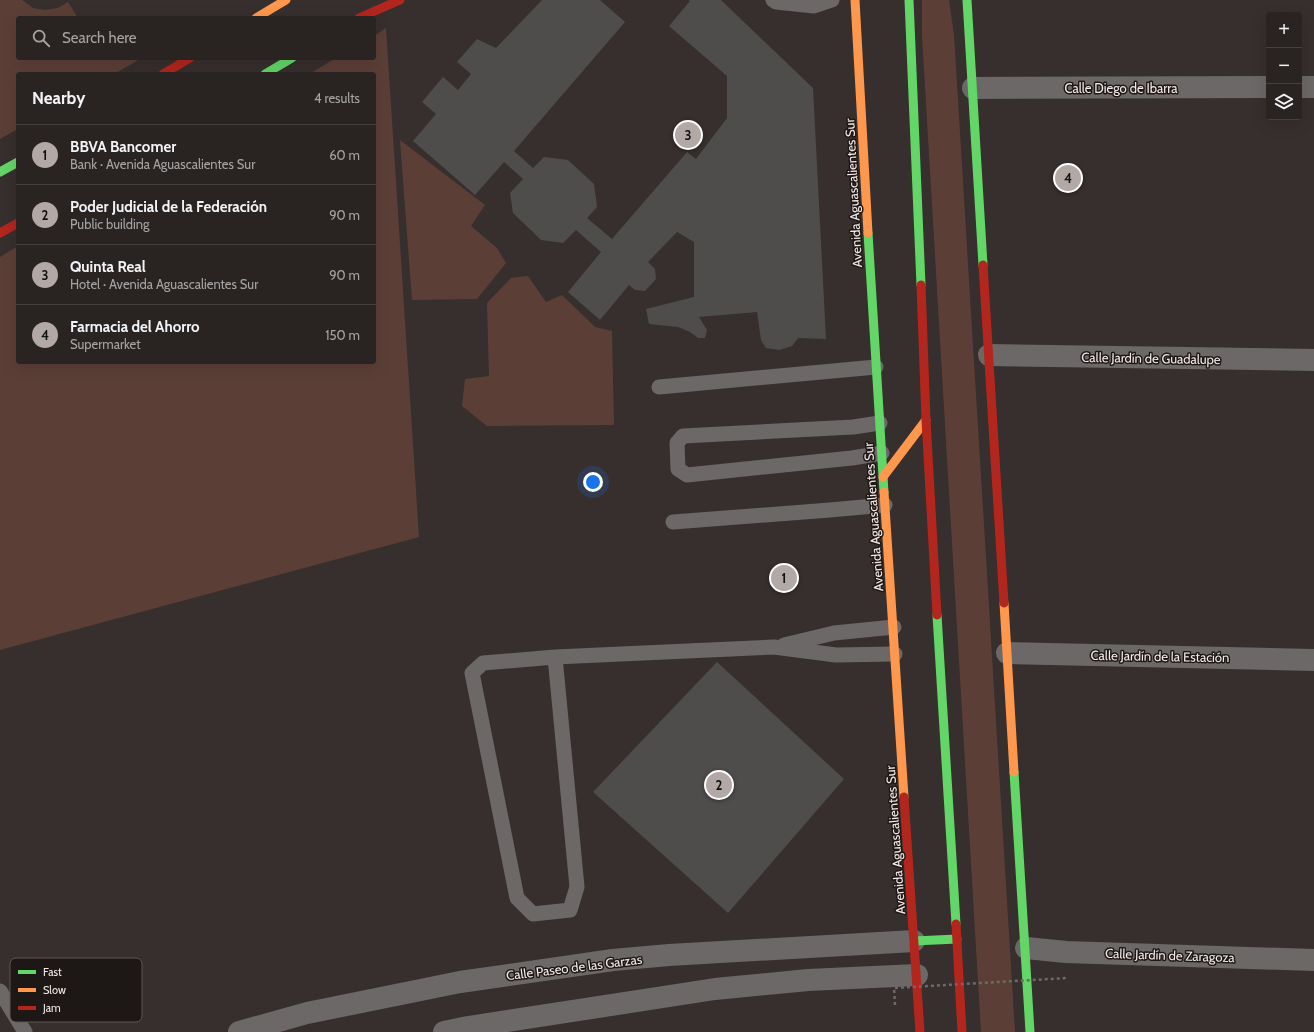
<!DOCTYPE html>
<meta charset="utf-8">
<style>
:root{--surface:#292322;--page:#312b2a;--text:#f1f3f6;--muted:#a5a4a5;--line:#454040;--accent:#b2a9a7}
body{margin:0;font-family:Cabin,sans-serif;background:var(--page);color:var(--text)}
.controls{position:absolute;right:12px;top:12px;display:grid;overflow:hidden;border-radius:4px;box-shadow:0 4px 16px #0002}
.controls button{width:36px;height:36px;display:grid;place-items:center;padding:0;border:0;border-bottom:1px solid var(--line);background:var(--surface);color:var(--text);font:20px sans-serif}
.you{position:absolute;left:593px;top:482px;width:14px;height:14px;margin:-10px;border:3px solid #fff;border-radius:50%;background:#1a73e8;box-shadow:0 0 0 6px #1a73e833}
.badge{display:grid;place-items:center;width:26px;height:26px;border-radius:50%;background:var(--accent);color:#111;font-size:13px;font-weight:700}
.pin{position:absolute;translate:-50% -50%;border:2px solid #fff;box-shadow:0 1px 4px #0006}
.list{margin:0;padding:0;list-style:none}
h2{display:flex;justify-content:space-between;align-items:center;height:52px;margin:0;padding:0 16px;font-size:17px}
h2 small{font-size:13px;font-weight:400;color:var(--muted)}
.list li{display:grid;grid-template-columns:26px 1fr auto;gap:12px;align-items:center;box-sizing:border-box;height:60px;padding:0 16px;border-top:1px solid var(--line)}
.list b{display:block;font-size:15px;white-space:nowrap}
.list p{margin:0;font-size:13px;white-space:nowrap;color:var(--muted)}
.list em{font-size:13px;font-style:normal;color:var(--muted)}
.icon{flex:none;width:22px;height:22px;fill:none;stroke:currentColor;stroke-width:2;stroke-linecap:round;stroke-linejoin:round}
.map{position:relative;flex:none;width:1314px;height:1032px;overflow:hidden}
.search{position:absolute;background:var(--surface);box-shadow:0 4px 16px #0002;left:16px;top:16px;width:360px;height:44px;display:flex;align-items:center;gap:10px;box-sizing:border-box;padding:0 14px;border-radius:4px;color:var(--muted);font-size:15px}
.panel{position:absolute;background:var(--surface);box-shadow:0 4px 16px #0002;left:16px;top:72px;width:360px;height:292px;border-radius:4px}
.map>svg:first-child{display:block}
.green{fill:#5b3f37}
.building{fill:#4e4d4b}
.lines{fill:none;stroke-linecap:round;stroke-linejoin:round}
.lane{stroke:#6b6867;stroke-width:15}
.street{stroke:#6b6867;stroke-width:22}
.fast{stroke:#63d668;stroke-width:9}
.slow{stroke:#ff974d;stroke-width:9}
.jam{stroke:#b3261e;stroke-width:9}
.path-bridge{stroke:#6d6968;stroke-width:2.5;stroke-dasharray:3 3;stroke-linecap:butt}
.labels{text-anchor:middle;stroke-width:3;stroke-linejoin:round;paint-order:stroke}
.street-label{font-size:13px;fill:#f4ebe8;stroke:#1d1715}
.key{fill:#1d1715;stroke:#5e5754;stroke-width:1}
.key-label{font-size:11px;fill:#f4ebe8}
</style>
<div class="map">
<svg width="1314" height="1032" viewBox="0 0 1314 1032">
<rect width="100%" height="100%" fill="#372f2d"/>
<g class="green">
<polygon points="0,0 22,0 33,8 45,10 58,8 68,2 78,18 18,18 18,58 135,58 137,61 114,74 18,74 18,129 0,139"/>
<polygon points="922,0 949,0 954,35 1015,1032 981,1032 922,36"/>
<polygon points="386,28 419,537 0,650 0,257 18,246 18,362 374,362 374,74 309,74 336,58 374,58 374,36"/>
<polygon points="400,140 485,205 471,226 497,248 506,263 477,299 412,300"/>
<polygon points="528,276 546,302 562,295 595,327 612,331 614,425 487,426 462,406 465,379 489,376 487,303 511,278"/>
</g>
<g class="building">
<polygon points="542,0 600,0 625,22 514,151 533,168 544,157 568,160 594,184 597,207 587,218 612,239 687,152 696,159 727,118 727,76 669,26 690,1 688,0 721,0 813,88 826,339 798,338 792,346 779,350 766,348 761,340 757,312 699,317 707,330 705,338 698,338 690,332 678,327 649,324 646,309 694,297 694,242 677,232 648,262 655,269 656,279 645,291 635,290 629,285 600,320 568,292 601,252 576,230 563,243 541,240 513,213 510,193 523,179 504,162 475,195 413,141 436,114 422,102 443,77 458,90 471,74 457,62 477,39 496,48"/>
<polygon points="717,662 844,779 728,913 593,792"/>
</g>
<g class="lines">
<g class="lane">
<polyline points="773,0 776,2 814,6 832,0"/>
<polyline points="659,387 876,367"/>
<polyline points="880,423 853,427 683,436 677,443 678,469 687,475 852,458 882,453"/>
<polyline points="673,522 830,510 885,505"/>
<polyline points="784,645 834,633 894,627"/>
<polyline points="555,657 577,887 570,910 533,914 517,898 472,673 483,663 555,657 774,647 836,655 895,654"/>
<polyline points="0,991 25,1032"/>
</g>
<g class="street">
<polyline points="1299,87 1314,87"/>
<polyline points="973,88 1269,87"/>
<polyline points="989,355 1314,360"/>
<polyline points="1007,653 1314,660"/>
<polyline points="1026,948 1066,952 1314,960"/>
<polyline points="239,1032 307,1013 460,982 613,960 669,955 914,941"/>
<polyline points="444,1032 468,1027 715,989 808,980 917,975"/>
</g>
<g class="fast">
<polyline points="909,0 921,285"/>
<polyline points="967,0 983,265"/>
<polyline points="265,74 292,58"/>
<polyline points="0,172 18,162"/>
<polyline points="868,233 884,492"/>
<polyline points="937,615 956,924"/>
<polyline points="1014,772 1030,1032"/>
<polyline points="914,941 957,939"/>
</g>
<g class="slow">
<polyline points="855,0 868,233"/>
<polyline points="256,18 286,0"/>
<polyline points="883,477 926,420"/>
<polyline points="884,492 904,797"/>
<polyline points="1004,603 1014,772"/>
</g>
<g class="jam">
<polyline points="359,18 400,0"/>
<polyline points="163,74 190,58"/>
<polyline points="0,233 18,223"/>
<polyline points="983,265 1004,603"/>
<polyline points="921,285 926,420 937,615"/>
<polyline points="904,797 920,1032"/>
<polyline points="956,924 962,1032"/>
</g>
<polyline class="path-bridge" points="895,1005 894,988 1067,978"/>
</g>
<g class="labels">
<g class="street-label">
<text x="1121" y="93">Calle Diego de Ibarra</text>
<text transform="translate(853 193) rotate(-93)" y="5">Avenida Aguascalientes Sur</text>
<text transform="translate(1151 358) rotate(1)" y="5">Calle Jardín de Guadalupe</text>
<text transform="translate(873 517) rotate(-94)" y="5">Avenida Aguascalientes Sur</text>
<text transform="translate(1160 656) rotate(1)" y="5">Calle Jardín de la Estación</text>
<text transform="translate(895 840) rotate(-94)" y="5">Avenida Aguascalientes Sur</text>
<text transform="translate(1170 955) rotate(2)" y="5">Calle Jardín de Zaragoza</text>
<text transform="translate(574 967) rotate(-7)" y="5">Calle Paseo de las Garzas</text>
</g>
</g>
<rect x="10" y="958" width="132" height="64" rx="6" class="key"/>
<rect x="18" y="970" width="18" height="4" fill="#63d668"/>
<rect x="18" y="988" width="18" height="4" fill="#ff974d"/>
<rect x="18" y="1006" width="18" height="4" fill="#b3261e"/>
<g class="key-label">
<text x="43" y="976">Fast</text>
<text x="43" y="994">Slow</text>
<text x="43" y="1012">Jam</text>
</g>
</svg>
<div class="controls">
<button>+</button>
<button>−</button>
<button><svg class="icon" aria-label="layers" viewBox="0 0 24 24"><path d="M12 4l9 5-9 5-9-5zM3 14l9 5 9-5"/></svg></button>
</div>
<div class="you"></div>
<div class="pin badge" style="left:784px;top:578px">1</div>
<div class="pin badge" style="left:719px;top:785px">2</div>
<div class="pin badge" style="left:688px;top:135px">3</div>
<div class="pin badge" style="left:1068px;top:178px">4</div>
<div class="search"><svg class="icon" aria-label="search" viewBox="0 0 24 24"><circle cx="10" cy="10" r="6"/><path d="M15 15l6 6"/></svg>Search here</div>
<section class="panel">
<h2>Nearby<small>4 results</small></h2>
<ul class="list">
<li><span class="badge">1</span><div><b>BBVA Bancomer</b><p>Bank · Avenida Aguascalientes Sur</p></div><em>60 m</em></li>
<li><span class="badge">2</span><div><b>Poder Judicial de la Federación</b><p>Public building</p></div><em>90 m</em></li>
<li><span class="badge">3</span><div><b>Quinta Real</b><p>Hotel · Avenida Aguascalientes Sur</p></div><em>90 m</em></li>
<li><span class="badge">4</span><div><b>Farmacia del Ahorro</b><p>Supermarket</p></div><em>150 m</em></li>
</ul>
</section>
</div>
